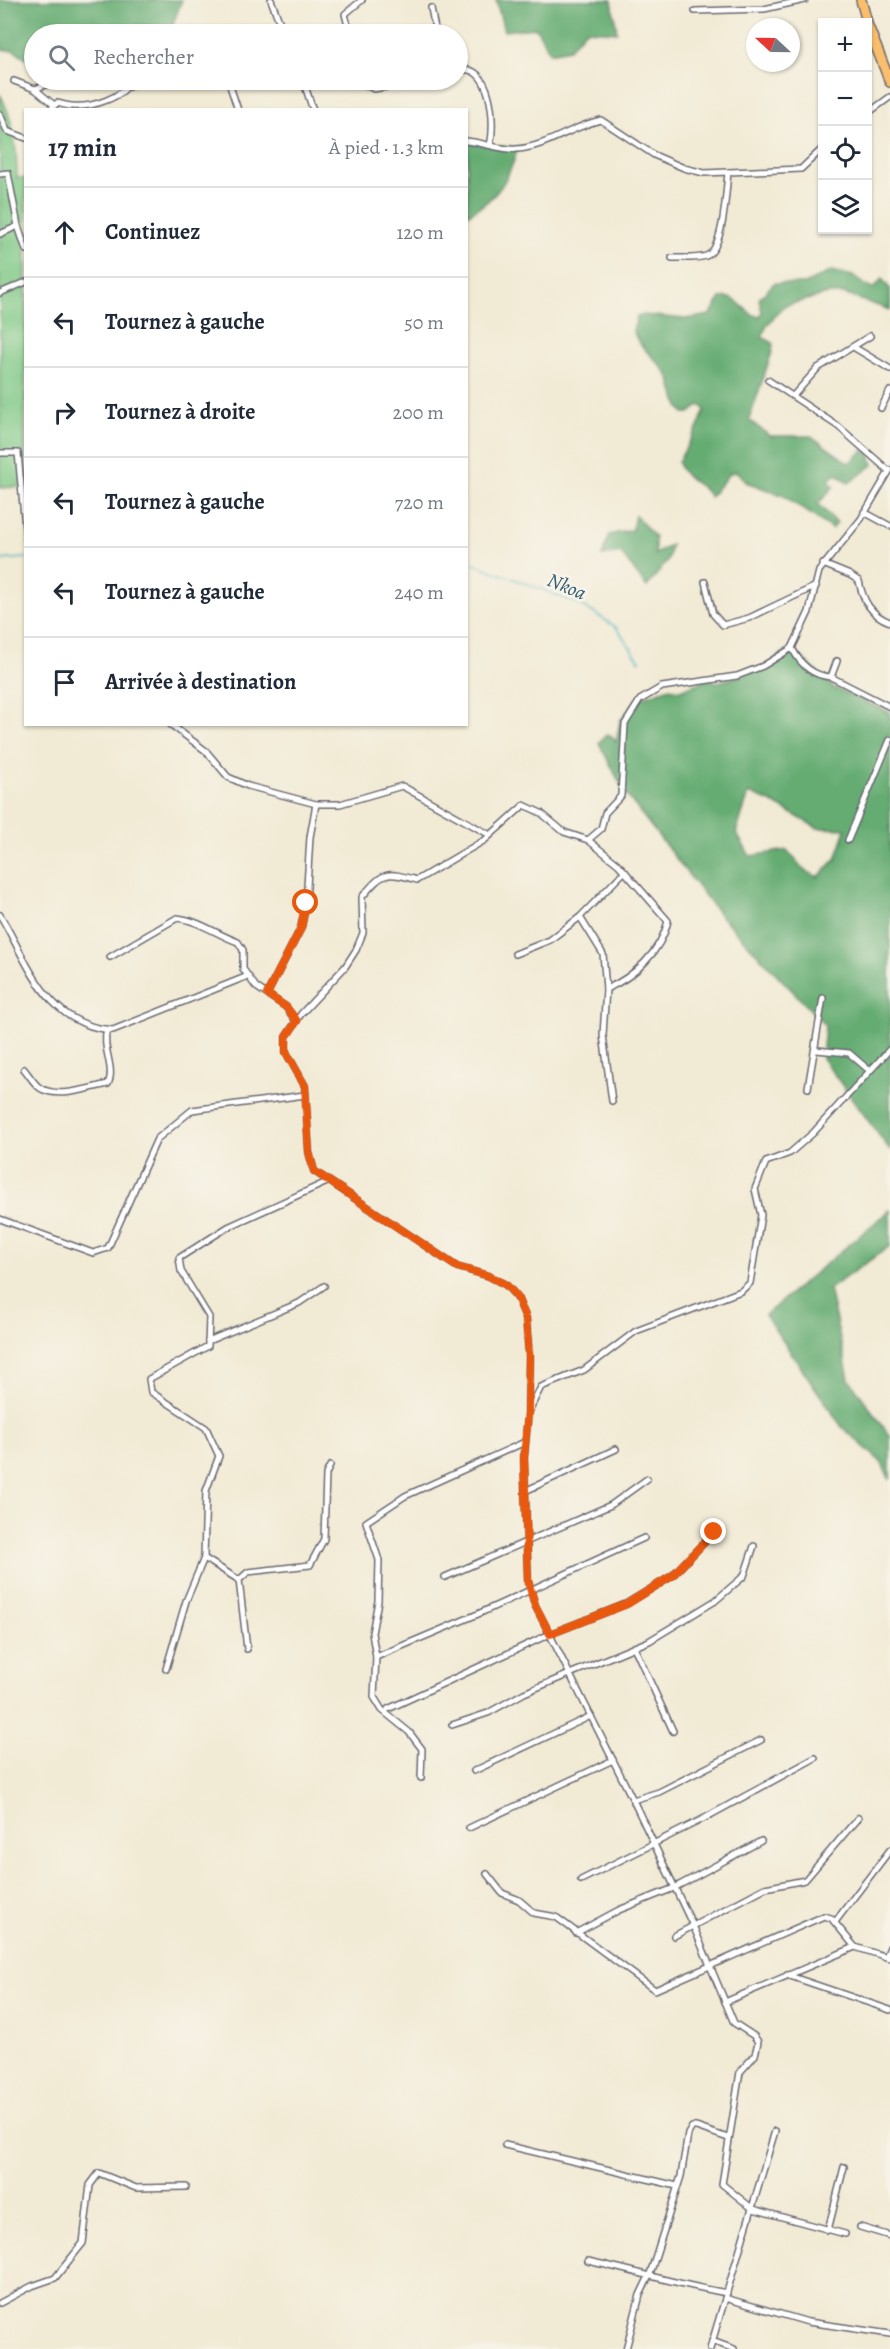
<!DOCTYPE html>
<html lang="fr">
<meta charset="utf-8">
<style>
:root{--surface:#fff;--page:#f6f6f7;--text:#1f2937;--muted:#747a83;--line:#e0e1e3}
body{margin:0;font-family:Alegreya,serif;background:var(--page);color:var(--text)}
.controls{position:absolute;right:18px;top:18px;display:grid;overflow:hidden;border-radius:0px;box-shadow:0 2px 4px #0004}
.controls button{width:54px;height:54px;display:grid;place-items:center;padding:0;border:0;border-bottom:2px solid var(--line);background:var(--surface);color:var(--text);font:30px sans-serif}
.compass{position:absolute;left:746px;top:18px;width:54px;height:54px;border-radius:50%;background:var(--surface);box-shadow:0 2px 4px #0004;rotate:292deg}
.stop{position:absolute;width:18px;height:18px;margin:-14px;border:4px solid #ea580c;border-radius:50%;background:#fff}
.stop.end{background:#ea580c;border-color:#fff;box-shadow:0 2px 6px #0008}
.list{margin:0;padding:0;list-style:none}
h2{display:flex;justify-content:space-between;align-items:center;height:78px;margin:0;padding:0 24px;font-size:26px}
h2 small{font-size:20px;font-weight:400;color:var(--muted)}
.list li{display:grid;grid-template-columns:39px 1fr auto;gap:18px;align-items:center;box-sizing:border-box;height:90px;padding:0 24px;border-top:2px solid var(--line)}
.list b{display:block;font-size:22px;white-space:nowrap}
.list em{font-size:20px;font-style:normal;color:var(--muted)}
.icon{flex:none;width:33px;height:33px;fill:none;stroke:currentColor;stroke-width:2;stroke-linecap:round;stroke-linejoin:round}
.map{position:relative;flex:none;width:890px;height:2349px;overflow:hidden}
.search{position:absolute;background:var(--surface);box-shadow:0 2px 4px #0004;left:24px;top:24px;width:444px;height:66px;display:flex;align-items:center;gap:15px;box-sizing:border-box;padding:0 21px;border-radius:33px;color:var(--muted);font-size:22px}
.panel{position:absolute;background:var(--surface);box-shadow:0 2px 4px #0004;left:24px;top:108px;width:444px;height:618px;border-radius:0px}
.map>svg:first-child{display:block}
.green{fill:#7cc784;stroke:#4f7460;stroke-width:1.5}
.forest{fill:#65ac72;stroke:#446756;stroke-width:1.5;fill-rule:evenodd}
.lines{fill:none;stroke-linecap:round;stroke-linejoin:round}
.stream{stroke:#44b1c1;stroke-width:1.5}
.street-casing{stroke:#6a6871;stroke-width:8}
.highway-casing{stroke:#6a6871;stroke-width:12}
.street{stroke:#fff;stroke-width:5}
.highway{stroke:#fabe6d;stroke-width:9}
.route{stroke:#ea580c;stroke-width:8}
.labels{text-anchor:middle;stroke-width:6;stroke-linejoin:round;paint-order:stroke}
.water-label{font-size:20px;font-style:italic;fill:#305b71;stroke:#f7f3e8}
</style>
<div class="map">
<svg width="890" height="2349" viewBox="0 0 890 2349">
<rect width="100%" height="100%" fill="#f7f3e8"/>
<filter id="ink" filterUnits="userSpaceOnUse"><feTurbulence type="fractalNoise" baseFrequency=".0167" numOctaves="2"/><feDisplacementMap in="SourceGraphic" scale="12" xChannelSelector="R" yChannelSelector="G"/><feConvolveMatrix kernelMatrix="1 2 1 2 8 2 1 2 1" color-interpolation-filters="sRGB"/></filter>
<filter id="wash" filterUnits="userSpaceOnUse"><feTurbulence type="fractalNoise" baseFrequency=".008" numOctaves="4" result="noise"/><feDisplacementMap in="SourceGraphic" scale="24" xChannelSelector="R" yChannelSelector="G"/><feGaussianBlur stdDeviation="1.35" result="paint"/><feColorMatrix in="noise" values="0 0 0 0 0 0 0 0 0 0 0 0 0 0 0 0 0 1.4 0 .05"/><feComposite in="paint" operator="in"/></filter>
<g filter="url(#wash)">
<rect width="100%" height="100%" fill="#f1ead4"/>
<path class="green" d="M 0,94 C 14,121 17,149 17,178 L 26,178 L 25,486 L 0,488 Z"/>
<g class="forest">
<polygon points="0,0 182,0 171,29 136,25 97,34 34,34 34,63 13,50 0,50"/>
<polygon points="496,0 612,0 617,32 586,30 569,49 550,53 536,28 504,31"/>
<path d="M 467,143 L 518,148 C 508,181 498,198 467,215 Z"/>
<path d="M 831,271 L 853,276 L 868,287 L 874,288 L 882,279 L 890,289 L 890,310 L 844,294 L 828,294 L 784,306 L 767,325 L 762,337 L 773,343 L 772,352 L 749,420 L 770,436 L 811,436 L 849,463 L 864,450 L 870,453 L 873,465 L 849,483 L 835,473 L 829,481 L 834,486 L 818,504 L 837,523 L 832,529 L 784,496 L 746,482 L 737,472 L 730,473 L 710,497 C 702,482 683,481 678,462 L 699,425 L 705,409 L 700,405 L 690,413 L 684,413 C 674,403 674,389 669,377 C 660,360 639,350 633,330 L 637,317 L 644,315 L 685,319 L 710,315 L 721,298 C 739,294 743,314 759,317 L 762,312 L 759,299 L 774,283 L 805,284 Z"/>
<polygon points="635,515 655,537 655,554 671,545 668,560 647,587 621,553 602,556 609,535 632,530"/>
<path d="M 791,647 L 834,688 L 890,712 L 890,1150 L 822,1058 L 825,1025 L 719,914 L 625,793 L 599,743 L 606,735 L 611,735 L 616,742 L 620,721 L 637,699 L 670,688 L 680,690 L 708,679 L 718,682 L 763,669 ZM 749,793 L 775,804 L 817,828 L 846,829 L 836,859 L 818,877 L 804,870 L 787,850 L 750,856 L 736,833 Z"/>
<polygon points="890,1210 890,1246 829,1289 849,1379 890,1436 890,1480 881,1462 842,1427 765,1315"/>
</g>
<g class="lines">
<g class="stream">
<polyline points="0,560 26,558"/>
<polyline points="466,561 578,603 616,627 640,661"/>
</g>
</g>
</g>
<g filter="url(#ink)">
<g class="lines">
<g class="street-casing">
<g id="street">
<polyline points="271,0 284,34"/>
<polyline points="431,8 436,34"/>
<polyline points="695,11 764,9 805,0"/>
<polyline points="350,34 345,14 362,0"/>
<path d="M 458,71 C 491,60 496,123 490,145"/>
<polyline points="228,80 238,110"/>
<polyline points="303,80 313,110"/>
<polyline points="364,80 365,85 374,89 427,80"/>
<polyline points="14,81 35,89 54,105"/>
<polyline points="128,87 144,80"/>
<polyline points="35,89 58,80"/>
<path d="M 50,110 L 57,103 C 62,104 67,106 72,106 C 90,108 124,98 131,80"/>
<polyline points="868,113 890,97"/>
<polyline points="0,114 7,131 26,138"/>
<path d="M 466,141 C 483,142 501,151 517,149 C 547,147 572,126 601,120 L 654,155 L 684,168 L 704,173 L 801,169 L 822,149"/>
<polyline points="0,174 8,173 18,226 26,250"/>
<polyline points="0,234 18,226"/>
<path d="M 672,258 C 682,258 696,259 706,256 C 724,250 726,190 728,172"/>
<polyline points="0,293 26,282"/>
<polyline points="855,348 890,369"/>
<polyline points="768,380 839,427 889,471"/>
<polyline points="793,396 818,368 870,336"/>
<polyline points="881,408 890,391"/>
<polyline points="0,453 18,453 26,538"/>
<polyline points="864,512 890,526"/>
<path d="M 823,564 L 850,575 L 859,581 C 863,601 871,615 890,622"/>
<polyline points="705,582 713,614 723,625 749,618 816,586"/>
<path d="M 792,648 C 800,664 813,676 831,677 L 837,661"/>
<polyline points="831,677 890,707"/>
<polyline points="170,724 206,751 228,777 248,786 316,804 340,804 402,786 490,835"/>
<path d="M 588,840 L 619,865 L 668,921 C 661,952 634,977 606,989"/>
<polyline points="848,840 890,740"/>
<path d="M 0,915 C 28,962 46,1026 113,1030 L 248,976"/>
<polyline points="580,917 603,954 606,989 603,1035 612,1101"/>
<polyline points="515,954 550,940 580,917 625,871"/>
<path d="M 110,957 L 177,918 C 198,920 218,935 238,942 L 243,950 L 243,969 L 256,987 L 286,1007 L 296,1021"/>
<polyline points="267,994 301,928 306,903 310,837 316,804"/>
<polyline points="816,1050 849,1053 870,1071"/>
<path d="M 24,1069 C 29,1075 34,1084 40,1088 C 58,1099 89,1088 108,1084 C 116,1068 101,1048 107,1029"/>
<polyline points="808,1088 823,998"/>
<polyline points="0,1219 93,1253 108,1248 157,1139 192,1110 305,1095"/>
<polyline points="208,1341 299,1303 324,1286"/>
<polyline points="529,1411 541,1387 584,1370 636,1331 741,1291 750,1283 761,1215 755,1189 766,1162 790,1153 813,1133 890,1049"/>
<polyline points="525,1491 616,1449"/>
<polyline points="204,1558 239,1580"/>
<polyline points="445,1577 611,1505 647,1479"/>
<polyline points="634,1647 673,1731"/>
<polyline points="247,1649 239,1580 248,1572 310,1565 324,1539 326,1474 330,1466"/>
<polyline points="376,1657 478,1614 644,1538"/>
<polyline points="166,1669 186,1601 204,1558 206,1491 219,1456 206,1428 151,1392 149,1379 208,1346 209,1317 181,1271 179,1258 228,1227 327,1182"/>
<polyline points="388,1709 550,1634 626,1604 672,1576 714,1532"/>
<polyline points="452,1725 488,1713 524,1693 649,1641 715,1601 744,1576 754,1546"/>
<polyline points="474,1771 591,1716"/>
<polyline points="421,1778 422,1749 409,1732 382,1710 374,1697 376,1657 372,1633 378,1601 379,1560 366,1522 405,1496 525,1442"/>
<polyline points="633,1800 659,1792 761,1740"/>
<polyline points="469,1828 613,1760"/>
<polyline points="487,1874 502,1893 519,1900 534,1913 556,1917 655,1990 824,1916 831,1918 855,1947"/>
<polyline points="581,1880 703,1819 815,1758"/>
<polyline points="835,1922 890,1850"/>
<polyline points="576,1933 619,1910 674,1888 761,1841"/>
<polyline points="674,1936 765,1888 805,1880 858,1818"/>
<polyline points="886,1957 890,1947"/>
<polyline points="787,1975 890,2010"/>
<polyline points="725,2002 855,1947 890,1958"/>
<polyline points="505,2145 677,2186"/>
<polyline points="860,2227 890,2236"/>
<polyline points="828,2230 844,2167"/>
<path d="M 845,2234 L 753,2209 L 722,2184 L 740,2072 L 755,2055 L 758,2042 L 754,2036 L 734,2023 L 695,1930 L 633,1800 L 535,1605 L 528,1581 L 524,1458 L 528,1413 L 529,1356 L 526,1318 L 517,1297 L 506,1285 L 489,1276 L 457,1267 L 314,1171 L 309,1152 L 305,1086 L 286,1052 L 286,1037 L 301,1014 L 345,967 L 356,950 L 363,933 L 362,897 C 383,872 385,871 417,880 L 485,840 L 524,805 L 541,813 L 564,832 L 588,840 L 601,829 L 605,813 L 621,796 L 625,724 L 640,700 L 662,687 L 737,676 L 763,666 L 792,648 L 809,612 L 819,571 L 861,519 L 890,470"/>
<path d="M 588,2261 C 635,2271 680,2285 727,2293"/>
<polyline points="725,2298 808,2322 890,2334"/>
<polyline points="0,2303 32,2286 55,2278 83,2243 90,2185 99,2173 136,2188 186,2187"/>
<polyline points="712,2341 734,2349"/>
<polyline points="626,2349 640,2295 650,2274 681,2176 688,2134 692,2127 696,2127 728,2138"/>
<polyline points="710,2349 775,2131"/>
</g>
</g>
<g class="highway-casing">
<g id="highway">
<polyline points="861,0 867,22"/>
<polyline points="868,26 890,82"/>
</g>
</g>
<use href="#street" class="street"/>
<use href="#highway" class="highway"/>
</g>
</g>
<g class="lines" filter="url(#ink)">
<polyline class="route" points="306,903 301,928 267,994 286,1007 297,1021 286,1037 286,1052 305,1086 309,1152 314,1171 457,1267 489,1276 506,1285 517,1297 526,1318 529,1356 528,1413 524,1458 528,1581 535,1605 550,1634 627,1604 672,1576 714,1532"/>
</g>
<g class="labels">
<g class="water-label">
<text transform="translate(567 586) rotate(23)" y="7">Nkoa</text>
</g>
</g>
</svg>
<div class="controls">
<button>+</button>
<button>−</button>
<button><svg class="icon" aria-label="locate" viewBox="0 0 24 24"><circle cx="12" cy="12" r="6"/><path d="M12 2v4M12 18v4M2 12h4M18 12h4"/></svg></button>
<button><svg class="icon" aria-label="layers" viewBox="0 0 24 24"><path d="M12 4l9 5-9 5-9-5zM3 14l9 5 9-5"/></svg></button>
</div>
<svg class="compass" viewBox="-18 -18 36 36"><path d="M0-13l5 13h-10z" fill="#e53935"/><path d="M0 13l5-13h-10z" fill="#747a83"/></svg>
<div class="stop" style="left:306px;top:903px"></div>
<div class="stop end" style="left:714px;top:1532px"></div>
<div class="search"><svg class="icon" aria-label="search" viewBox="0 0 24 24"><circle cx="10" cy="10" r="6"/><path d="M15 15l6 6"/></svg>Rechercher</div>
<section class="panel">
<h2>17 min<small>À pied · 1.3 km</small></h2>
<ul class="list">
<li><svg class="icon" aria-label="ahead" viewBox="0 0 24 24"><path d="M12 20V5M6 11l6-6 6 6"/></svg><div><b>Continuez</b></div><em>120 m</em></li>
<li><svg class="icon" aria-label="left" viewBox="0 0 24 24"><path d="M17 20v-9H6M10 6l-5 5 5 5"/></svg><div><b>Tournez à gauche</b></div><em>50 m</em></li>
<li><svg class="icon" aria-label="right" viewBox="0 0 24 24"><path d="M7 20v-9h11M14 6l5 5-5 5"/></svg><div><b>Tournez à droite</b></div><em>200 m</em></li>
<li><svg class="icon" aria-label="left" viewBox="0 0 24 24"><path d="M17 20v-9H6M10 6l-5 5 5 5"/></svg><div><b>Tournez à gauche</b></div><em>720 m</em></li>
<li><svg class="icon" aria-label="left" viewBox="0 0 24 24"><path d="M17 20v-9H6M10 6l-5 5 5 5"/></svg><div><b>Tournez à gauche</b></div><em>240 m</em></li>
<li><svg class="icon" aria-label="arrive" viewBox="0 0 24 24"><path d="M6 21V4h12l-3 4 3 4H6"/></svg><div><b>Arrivée à destination</b></div></li>
</ul>
</section>
</div>
